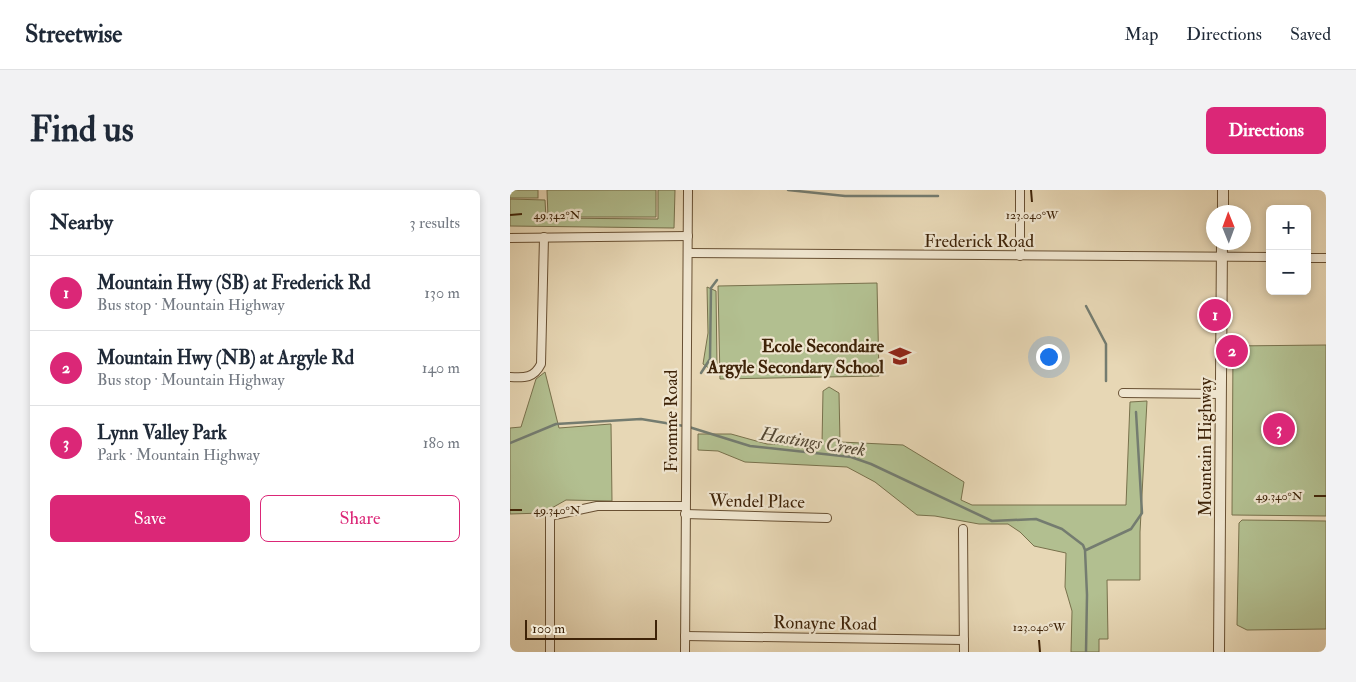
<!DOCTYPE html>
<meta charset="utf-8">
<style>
:root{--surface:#fff;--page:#f2f2f3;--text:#1f2937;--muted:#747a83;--line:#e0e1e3;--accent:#db2777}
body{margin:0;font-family:"IM FELL Double Pica",serif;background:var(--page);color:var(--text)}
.controls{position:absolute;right:15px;top:15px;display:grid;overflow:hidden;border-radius:8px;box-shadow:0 2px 8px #0003}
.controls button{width:45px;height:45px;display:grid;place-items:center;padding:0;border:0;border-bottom:1px solid var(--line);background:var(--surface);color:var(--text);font:25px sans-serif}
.compass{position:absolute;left:696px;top:15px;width:45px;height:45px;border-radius:50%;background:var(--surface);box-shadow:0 2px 8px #0003;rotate:359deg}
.scale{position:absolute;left:15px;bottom:12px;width:132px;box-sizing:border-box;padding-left:5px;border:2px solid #3e2308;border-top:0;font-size:14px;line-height:18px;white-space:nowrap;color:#3e2308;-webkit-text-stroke:4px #efe5cf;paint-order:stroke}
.you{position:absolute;left:538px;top:166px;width:18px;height:18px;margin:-12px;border:4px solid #fff;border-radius:50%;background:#1a73e8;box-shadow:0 0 0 8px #1a73e833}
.badge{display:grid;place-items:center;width:32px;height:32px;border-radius:50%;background:var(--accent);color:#fff;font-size:16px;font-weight:700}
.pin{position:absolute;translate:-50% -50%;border:2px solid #fff;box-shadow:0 1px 5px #0006}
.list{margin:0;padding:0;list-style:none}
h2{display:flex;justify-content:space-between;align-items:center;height:65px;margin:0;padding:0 20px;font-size:21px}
h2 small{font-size:16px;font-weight:400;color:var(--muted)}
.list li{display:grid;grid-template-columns:32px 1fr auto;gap:15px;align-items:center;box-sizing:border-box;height:75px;padding:0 20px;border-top:1px solid var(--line)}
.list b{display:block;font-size:19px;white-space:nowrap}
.list p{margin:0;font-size:16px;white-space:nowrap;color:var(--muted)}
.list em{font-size:16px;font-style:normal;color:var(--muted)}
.actions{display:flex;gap:10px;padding:15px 20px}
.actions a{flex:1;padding:11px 0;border:1px solid var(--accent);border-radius:8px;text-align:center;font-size:18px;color:var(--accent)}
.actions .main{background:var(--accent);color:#fff}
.map{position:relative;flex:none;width:816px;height:462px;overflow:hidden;border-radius:8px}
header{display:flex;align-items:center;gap:30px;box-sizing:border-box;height:70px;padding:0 25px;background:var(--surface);border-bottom:1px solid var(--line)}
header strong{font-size:24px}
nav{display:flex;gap:28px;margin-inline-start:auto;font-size:18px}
.intro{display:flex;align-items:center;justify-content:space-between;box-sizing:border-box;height:120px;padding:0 30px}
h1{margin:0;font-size:35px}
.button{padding:12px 22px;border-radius:8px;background:var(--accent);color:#fff;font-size:18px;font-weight:700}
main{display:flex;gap:30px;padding:0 30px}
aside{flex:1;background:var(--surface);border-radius:8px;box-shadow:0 2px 8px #0003}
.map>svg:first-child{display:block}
.green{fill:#b2bf90;stroke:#78714c}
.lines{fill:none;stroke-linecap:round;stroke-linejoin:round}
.stream{stroke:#747c70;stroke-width:2.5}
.minor-casing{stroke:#685033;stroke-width:10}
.tertiary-casing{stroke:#685033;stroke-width:12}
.minor{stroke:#efe5cf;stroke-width:8}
.tertiary{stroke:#efe5cf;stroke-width:10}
.ticks{fill:none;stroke:#3e2308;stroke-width:2}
.labels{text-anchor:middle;stroke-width:4.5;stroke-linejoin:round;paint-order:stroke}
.street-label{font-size:18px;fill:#3e2308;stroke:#efe5cf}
.poi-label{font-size:18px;font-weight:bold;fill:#3e2308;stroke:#efe5cf;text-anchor:end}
.water-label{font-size:19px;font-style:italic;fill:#544833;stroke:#efe5cf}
.ticks-label{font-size:12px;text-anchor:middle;fill:#3e2308;stroke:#efe5cf;stroke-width:4.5;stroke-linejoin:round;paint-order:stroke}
</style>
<header>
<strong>Streetwise</strong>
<nav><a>Map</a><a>Directions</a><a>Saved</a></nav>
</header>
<div class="intro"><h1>Find us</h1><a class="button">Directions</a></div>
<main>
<aside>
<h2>Nearby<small>3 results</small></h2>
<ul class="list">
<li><span class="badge">1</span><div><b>Mountain Hwy (SB) at Frederick Rd</b><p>Bus stop · Mountain Highway</p></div><em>130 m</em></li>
<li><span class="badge">2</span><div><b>Mountain Hwy (NB) at Argyle Rd</b><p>Bus stop · Mountain Highway</p></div><em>140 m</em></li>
<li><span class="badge">3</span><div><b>Lynn Valley Park</b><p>Park · Mountain Highway</p></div><em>180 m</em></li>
</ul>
<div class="actions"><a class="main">Save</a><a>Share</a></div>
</aside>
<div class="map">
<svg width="816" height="462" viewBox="0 0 816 462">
<rect width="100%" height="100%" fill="#e7d7b5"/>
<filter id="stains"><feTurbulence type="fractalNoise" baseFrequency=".004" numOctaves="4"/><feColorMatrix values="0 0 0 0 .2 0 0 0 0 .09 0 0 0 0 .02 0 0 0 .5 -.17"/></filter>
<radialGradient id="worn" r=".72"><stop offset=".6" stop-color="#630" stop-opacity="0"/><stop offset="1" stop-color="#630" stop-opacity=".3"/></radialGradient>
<g class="green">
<rect x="0" y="0" width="28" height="8"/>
<polygon points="37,0 146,0 146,27 38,27"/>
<polygon points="148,0 165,0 164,38 0,36 0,9 35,10 36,28 148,29"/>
<polygon points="367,93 369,186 210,189 208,96"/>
<polygon points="197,97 206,101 207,176 200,179 193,174 198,143"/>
<polygon points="816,155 816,326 722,325 723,156"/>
<polygon points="35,182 49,238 101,234 102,311 56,310 33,323 0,324 0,238 11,237 26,189"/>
<polygon points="319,197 329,203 330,252 393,255 454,292 451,310 462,315 616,315 620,212 637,211 630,342 630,390 597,390 598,449 589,449 589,462 561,462 562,421 555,397 556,363 524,356 510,342 498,334 469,334 425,326 407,325 365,292 337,277 235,272 208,261 188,260 188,244 221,244 257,254 312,254 313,201"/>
<polygon points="732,330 816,331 816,439 737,440 727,435 729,333"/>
</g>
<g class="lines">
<g class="stream">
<polyline points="278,0 335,6 428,6"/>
<polyline points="576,116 596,154 596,191"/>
<polyline points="191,183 200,169 201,98 207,90"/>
<polyline points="179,237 240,256 341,267 361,274 482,331 526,329 552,339 573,355 575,360 577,405 576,462"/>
<polyline points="0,253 46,234 131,229 174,236"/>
<polyline points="576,360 621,339 632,323 626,222"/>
</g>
<g class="minor-casing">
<g id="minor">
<polyline points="0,48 178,46"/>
<polyline points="178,63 760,67"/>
<polyline points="510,66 510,0"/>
<polyline points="797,68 816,68"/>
<path d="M 0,187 C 15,188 24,188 31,174 L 34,47"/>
<polyline points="613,203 711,204"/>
<polyline points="175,324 317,328"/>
<polyline points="453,339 454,462"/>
<polyline points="175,446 454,450"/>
<polyline points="40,462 40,326 87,316 175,316"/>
<polyline points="175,462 178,0"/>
</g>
</g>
<g class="tertiary-casing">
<g id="tertiary">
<polyline points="713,22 713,0"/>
<polyline points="709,462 712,52"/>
</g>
</g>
<use href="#minor" class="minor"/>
<use href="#tertiary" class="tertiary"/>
</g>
<path class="ticks" d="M 521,0 L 522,12M 0,25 L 12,24M 804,306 L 816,306M 0,320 L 12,320M 529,450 L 530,462"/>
<defs>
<g id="school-bare" transform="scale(1.725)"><path d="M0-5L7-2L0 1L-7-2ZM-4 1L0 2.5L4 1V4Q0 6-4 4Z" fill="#8f2418" stroke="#efe5cf" stroke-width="2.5" paint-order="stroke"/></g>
</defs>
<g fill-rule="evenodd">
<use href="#school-bare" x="390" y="166"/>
</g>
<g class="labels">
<g class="street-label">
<text x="469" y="57">Frederick Road</text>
<text transform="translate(161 231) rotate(-90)" y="6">Fromme Road</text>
<text transform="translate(695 257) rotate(-90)" y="6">Mountain Highway</text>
<text transform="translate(247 311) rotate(1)" y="6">Wendel Place</text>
<text transform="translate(315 433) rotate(1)" y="6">Ronayne Road</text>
</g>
<g class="poi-label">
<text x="374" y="162">Ecole Secondaire<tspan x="374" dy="21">Argyle Secondary School</tspan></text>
</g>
<g class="water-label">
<text transform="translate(303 251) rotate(9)" y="7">Hastings Creek</text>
</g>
</g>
<g class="ticks-label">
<text x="47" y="29">49.342°N</text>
<text x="522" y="29">123.040°W</text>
<text x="769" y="310">49.340°N</text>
<text x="47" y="324">49.340°N</text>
<text x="529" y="441">123.040°W</text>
</g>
<rect width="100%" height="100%" filter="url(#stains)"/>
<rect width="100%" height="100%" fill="url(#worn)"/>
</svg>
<div class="controls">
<button>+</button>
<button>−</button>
</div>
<svg class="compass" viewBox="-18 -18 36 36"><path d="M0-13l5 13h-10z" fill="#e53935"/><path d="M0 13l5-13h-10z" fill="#747a83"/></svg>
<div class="scale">100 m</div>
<div class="you"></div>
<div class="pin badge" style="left:705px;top:125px">1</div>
<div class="pin badge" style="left:722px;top:161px">2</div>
<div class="pin badge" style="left:769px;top:239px">3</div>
</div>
</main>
